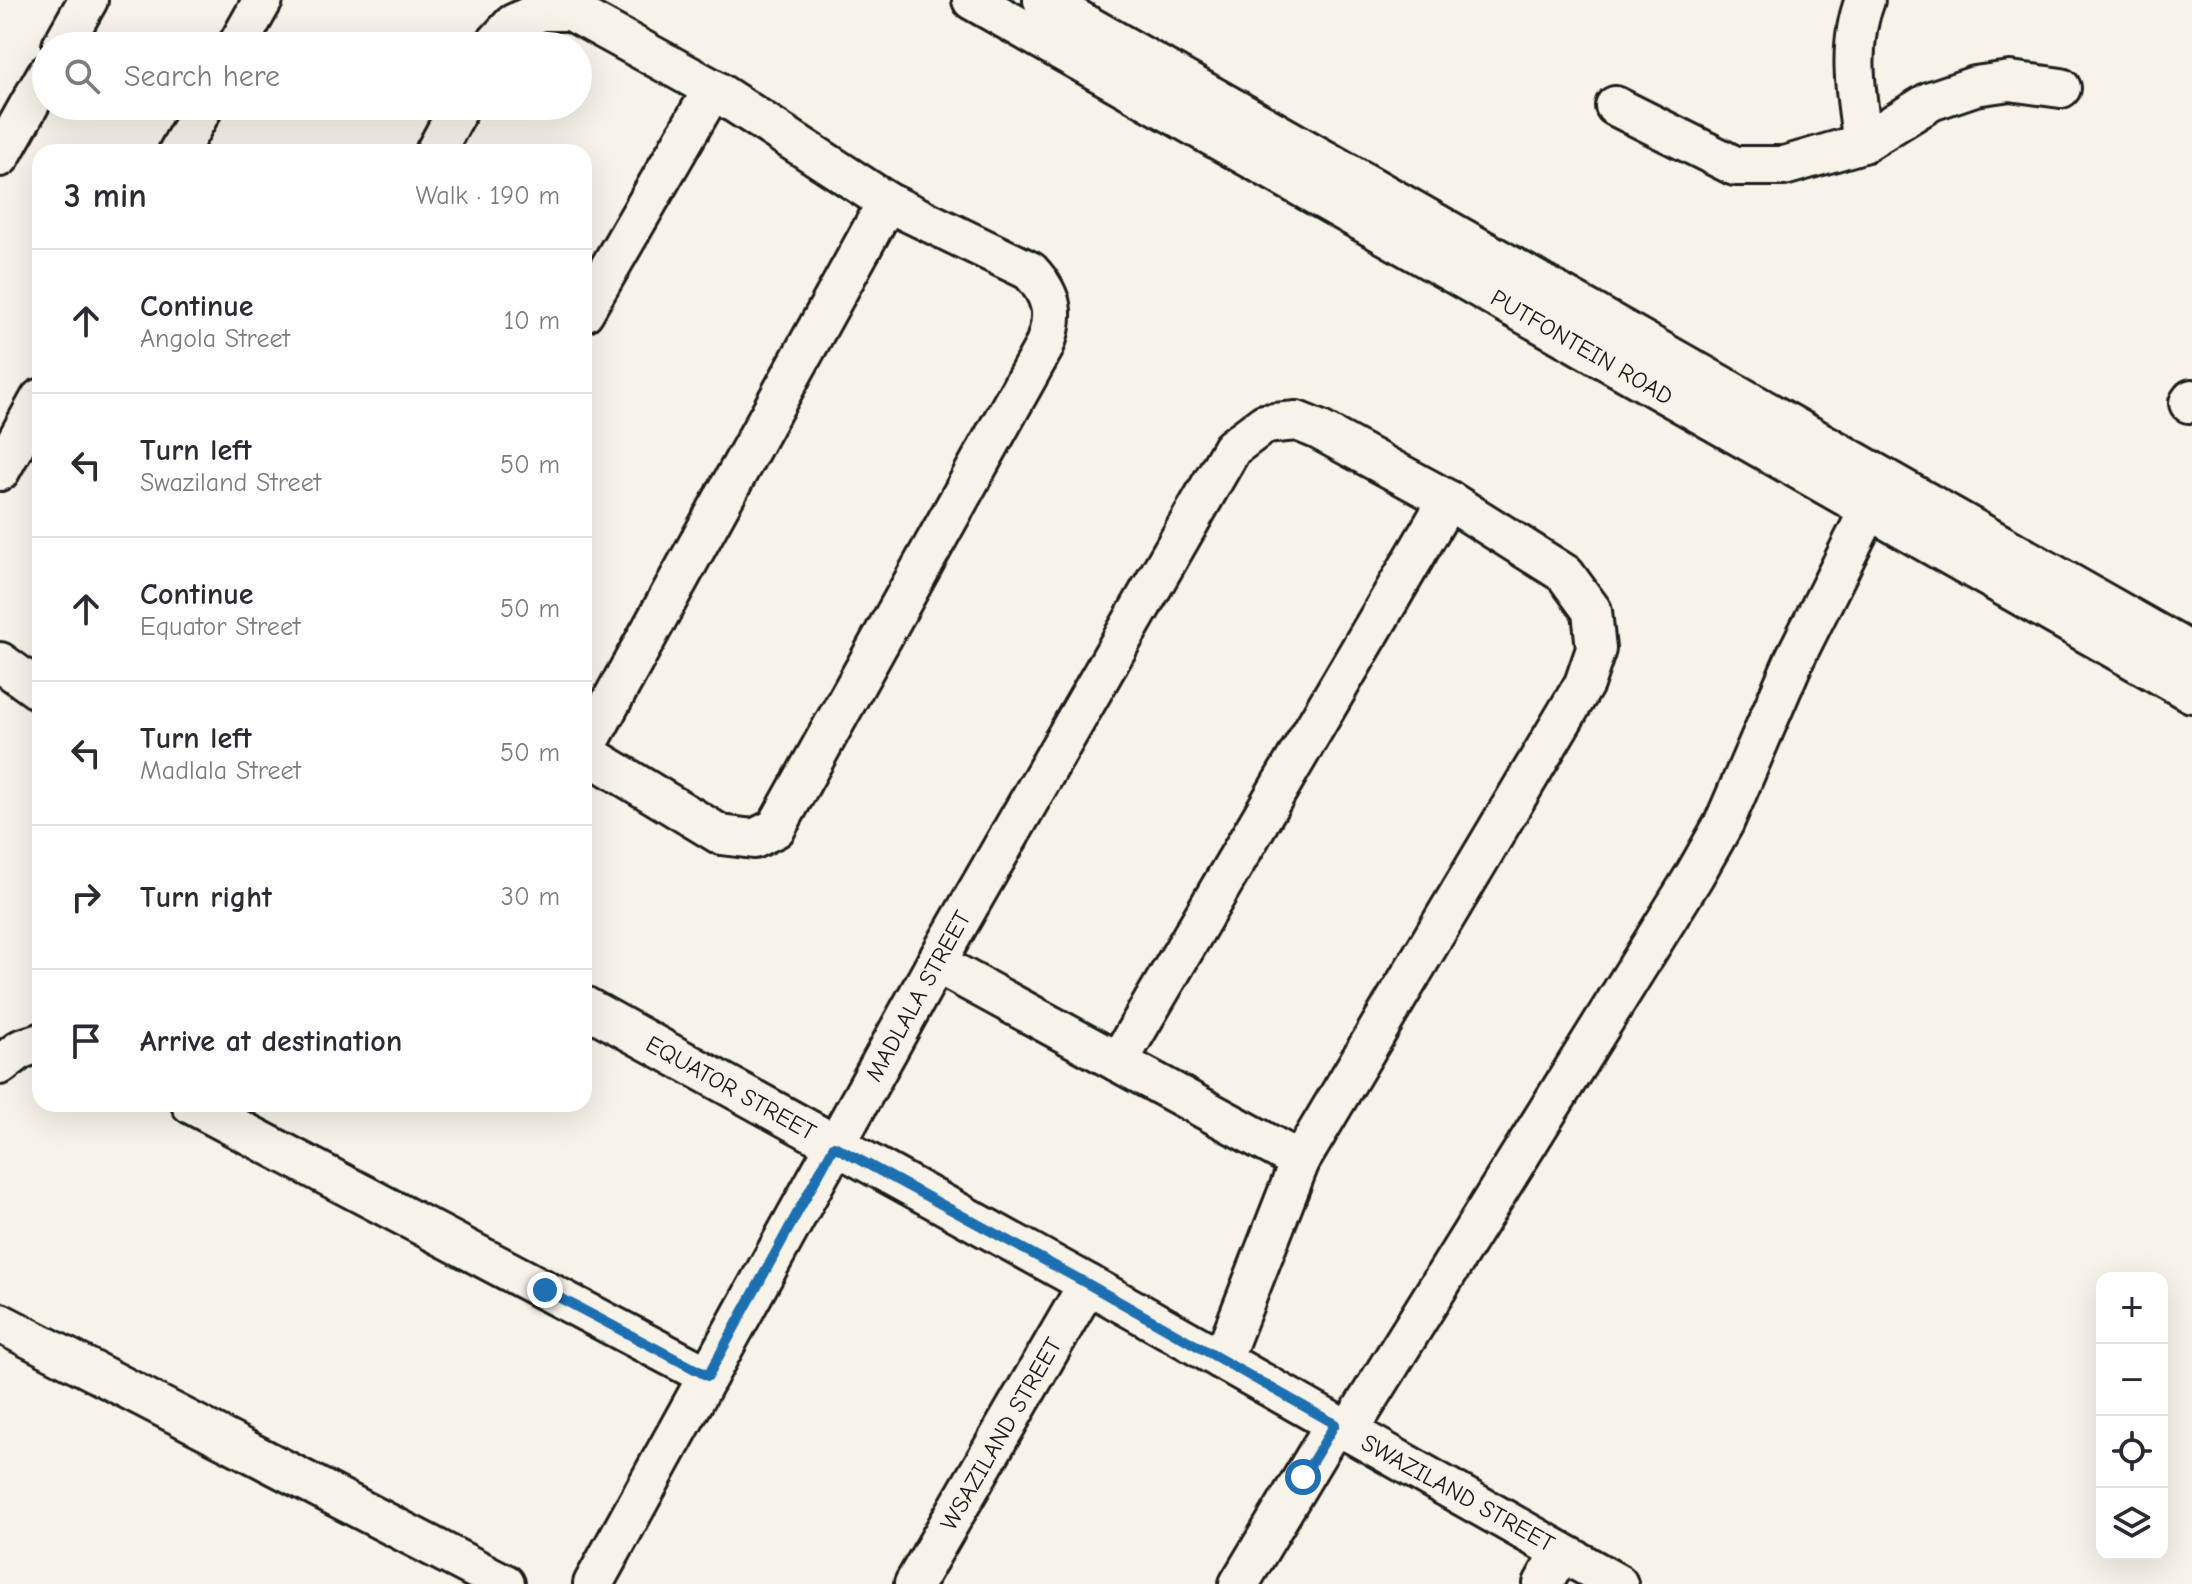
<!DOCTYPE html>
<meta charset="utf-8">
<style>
:root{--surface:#fff;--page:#f7f7f7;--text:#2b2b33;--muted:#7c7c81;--line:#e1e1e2}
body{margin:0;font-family:"Comic Neue",sans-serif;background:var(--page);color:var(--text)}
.controls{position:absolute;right:24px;bottom:24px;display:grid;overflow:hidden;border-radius:16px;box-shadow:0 8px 32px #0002}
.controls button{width:72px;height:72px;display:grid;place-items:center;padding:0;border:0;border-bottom:2px solid var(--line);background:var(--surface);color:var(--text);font:40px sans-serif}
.stop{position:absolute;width:24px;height:24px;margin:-18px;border:6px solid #1f6fb2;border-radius:50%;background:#fff}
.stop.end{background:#1f6fb2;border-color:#fff;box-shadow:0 2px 8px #0008}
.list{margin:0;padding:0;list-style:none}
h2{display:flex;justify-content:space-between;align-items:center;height:104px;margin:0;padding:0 32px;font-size:34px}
h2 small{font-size:26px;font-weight:400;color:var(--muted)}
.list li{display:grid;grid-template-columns:52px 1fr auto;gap:24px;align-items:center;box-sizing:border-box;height:144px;padding:0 32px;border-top:2px solid var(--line)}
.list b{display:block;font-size:30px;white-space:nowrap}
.list p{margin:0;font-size:26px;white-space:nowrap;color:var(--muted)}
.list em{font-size:26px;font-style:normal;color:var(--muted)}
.icon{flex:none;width:44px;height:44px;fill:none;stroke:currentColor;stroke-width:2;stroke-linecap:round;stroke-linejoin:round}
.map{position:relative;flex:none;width:2192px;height:1584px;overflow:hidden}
.search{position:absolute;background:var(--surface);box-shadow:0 8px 32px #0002;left:32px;top:32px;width:560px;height:88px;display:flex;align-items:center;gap:20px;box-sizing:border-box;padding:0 28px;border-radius:44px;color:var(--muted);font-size:30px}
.panel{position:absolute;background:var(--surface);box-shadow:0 8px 32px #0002;left:32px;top:144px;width:560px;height:968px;border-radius:24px}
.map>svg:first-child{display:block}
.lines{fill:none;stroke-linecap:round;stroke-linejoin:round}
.minor-casing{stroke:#1c1c1c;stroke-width:44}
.minor{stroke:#f7f3e8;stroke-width:38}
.route{stroke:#1f6fb2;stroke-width:10}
.labels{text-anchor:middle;stroke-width:6;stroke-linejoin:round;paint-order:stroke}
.street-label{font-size:24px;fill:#1c1c1c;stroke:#f7f3e8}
</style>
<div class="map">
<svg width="2192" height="1584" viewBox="0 0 2192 1584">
<rect width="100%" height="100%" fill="#f7f3e8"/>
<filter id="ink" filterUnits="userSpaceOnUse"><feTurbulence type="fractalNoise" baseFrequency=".0125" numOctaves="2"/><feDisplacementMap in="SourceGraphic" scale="16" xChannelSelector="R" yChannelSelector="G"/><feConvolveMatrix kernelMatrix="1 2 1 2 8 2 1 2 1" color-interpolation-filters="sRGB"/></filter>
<g filter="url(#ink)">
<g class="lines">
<g class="minor-casing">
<g id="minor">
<polyline points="972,0 2192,693"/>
<polyline points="1043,0 2192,653"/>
<polyline points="62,46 88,0"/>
<polyline points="237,46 263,0"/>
<path d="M 493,46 L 513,24 L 541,11 L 571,11 L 713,89 L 887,202 L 1030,271 C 1054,297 1056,316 1044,347 L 776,828 L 754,839 L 721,835 L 584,752"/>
<polyline points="1615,106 1735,166 1784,166 1863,143 1931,101 1975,86 2010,81 2061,88"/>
<path d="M 1863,143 C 1856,95 1847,46 1865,0"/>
<polyline points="178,152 204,106"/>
<polyline points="435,152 460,106"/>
<polyline points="0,157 46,75"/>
<polyline points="584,312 713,89"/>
<polyline points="2189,403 2192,399"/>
<polyline points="0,471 40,399"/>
<polyline points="0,662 40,691"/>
<polyline points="584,751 887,202"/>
<polyline points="936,963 1300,1161"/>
<polyline points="584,1006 1088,1284 1618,1584"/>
<polyline points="1118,1062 1448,500"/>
<polyline points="0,1065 21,1049 40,1043"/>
<polyline points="191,1104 708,1376"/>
<polyline points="0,1323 505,1584"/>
<polyline points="1348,1432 1694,876 1724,823 1795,658 1880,488"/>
<polyline points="593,1584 936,963 1232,448 1264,424 1297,421 1319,430 1448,500 1565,574 1592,611 1596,649 1584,684 1300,1161 1222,1360"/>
<polyline points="914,1584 1088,1284"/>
<polyline points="1239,1584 1335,1424"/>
<polyline points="1543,1584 1561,1552"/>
</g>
</g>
<use href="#minor" class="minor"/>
</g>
</g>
<g class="lines" filter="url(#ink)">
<polyline class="route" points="545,1290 708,1376 834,1146 1088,1284 1335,1424 1303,1477"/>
</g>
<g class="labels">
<g class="street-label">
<text transform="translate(1582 347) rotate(30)" y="8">PUTFONTEIN ROAD</text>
<text transform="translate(918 996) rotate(-61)" y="8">MADLALA STREET</text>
<text transform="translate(731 1088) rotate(29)" y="8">EQUATOR STREET</text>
<text transform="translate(1001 1434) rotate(-60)" y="8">WSAZILAND STREET</text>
<text transform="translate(1458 1493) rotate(29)" y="8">SWAZILAND STREET</text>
</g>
</g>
</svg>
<div class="controls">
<button>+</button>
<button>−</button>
<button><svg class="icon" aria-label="locate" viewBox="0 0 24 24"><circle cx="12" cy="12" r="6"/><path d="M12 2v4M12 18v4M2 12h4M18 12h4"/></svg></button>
<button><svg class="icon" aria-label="layers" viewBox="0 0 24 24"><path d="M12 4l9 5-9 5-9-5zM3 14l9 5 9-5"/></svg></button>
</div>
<div class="stop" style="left:1303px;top:1477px"></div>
<div class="stop end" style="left:545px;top:1290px"></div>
<div class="search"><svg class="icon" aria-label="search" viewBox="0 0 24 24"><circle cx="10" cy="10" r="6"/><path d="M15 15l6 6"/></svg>Search here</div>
<section class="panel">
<h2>3 min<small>Walk · 190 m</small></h2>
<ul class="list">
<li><svg class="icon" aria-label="ahead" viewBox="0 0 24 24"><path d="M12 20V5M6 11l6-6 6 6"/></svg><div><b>Continue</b><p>Angola Street</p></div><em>10 m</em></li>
<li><svg class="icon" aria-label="left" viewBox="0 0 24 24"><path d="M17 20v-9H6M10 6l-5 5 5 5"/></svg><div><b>Turn left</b><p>Swaziland Street</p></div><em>50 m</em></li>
<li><svg class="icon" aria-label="ahead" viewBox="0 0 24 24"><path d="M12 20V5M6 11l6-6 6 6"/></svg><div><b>Continue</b><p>Equator Street</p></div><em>50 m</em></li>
<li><svg class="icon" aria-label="left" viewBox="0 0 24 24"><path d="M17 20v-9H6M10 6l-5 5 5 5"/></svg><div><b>Turn left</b><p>Madlala Street</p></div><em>50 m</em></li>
<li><svg class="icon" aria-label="right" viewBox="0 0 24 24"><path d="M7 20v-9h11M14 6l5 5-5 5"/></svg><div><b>Turn right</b></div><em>30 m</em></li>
<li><svg class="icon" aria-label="arrive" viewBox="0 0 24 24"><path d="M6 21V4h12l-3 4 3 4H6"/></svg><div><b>Arrive at destination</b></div></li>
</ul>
</section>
</div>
